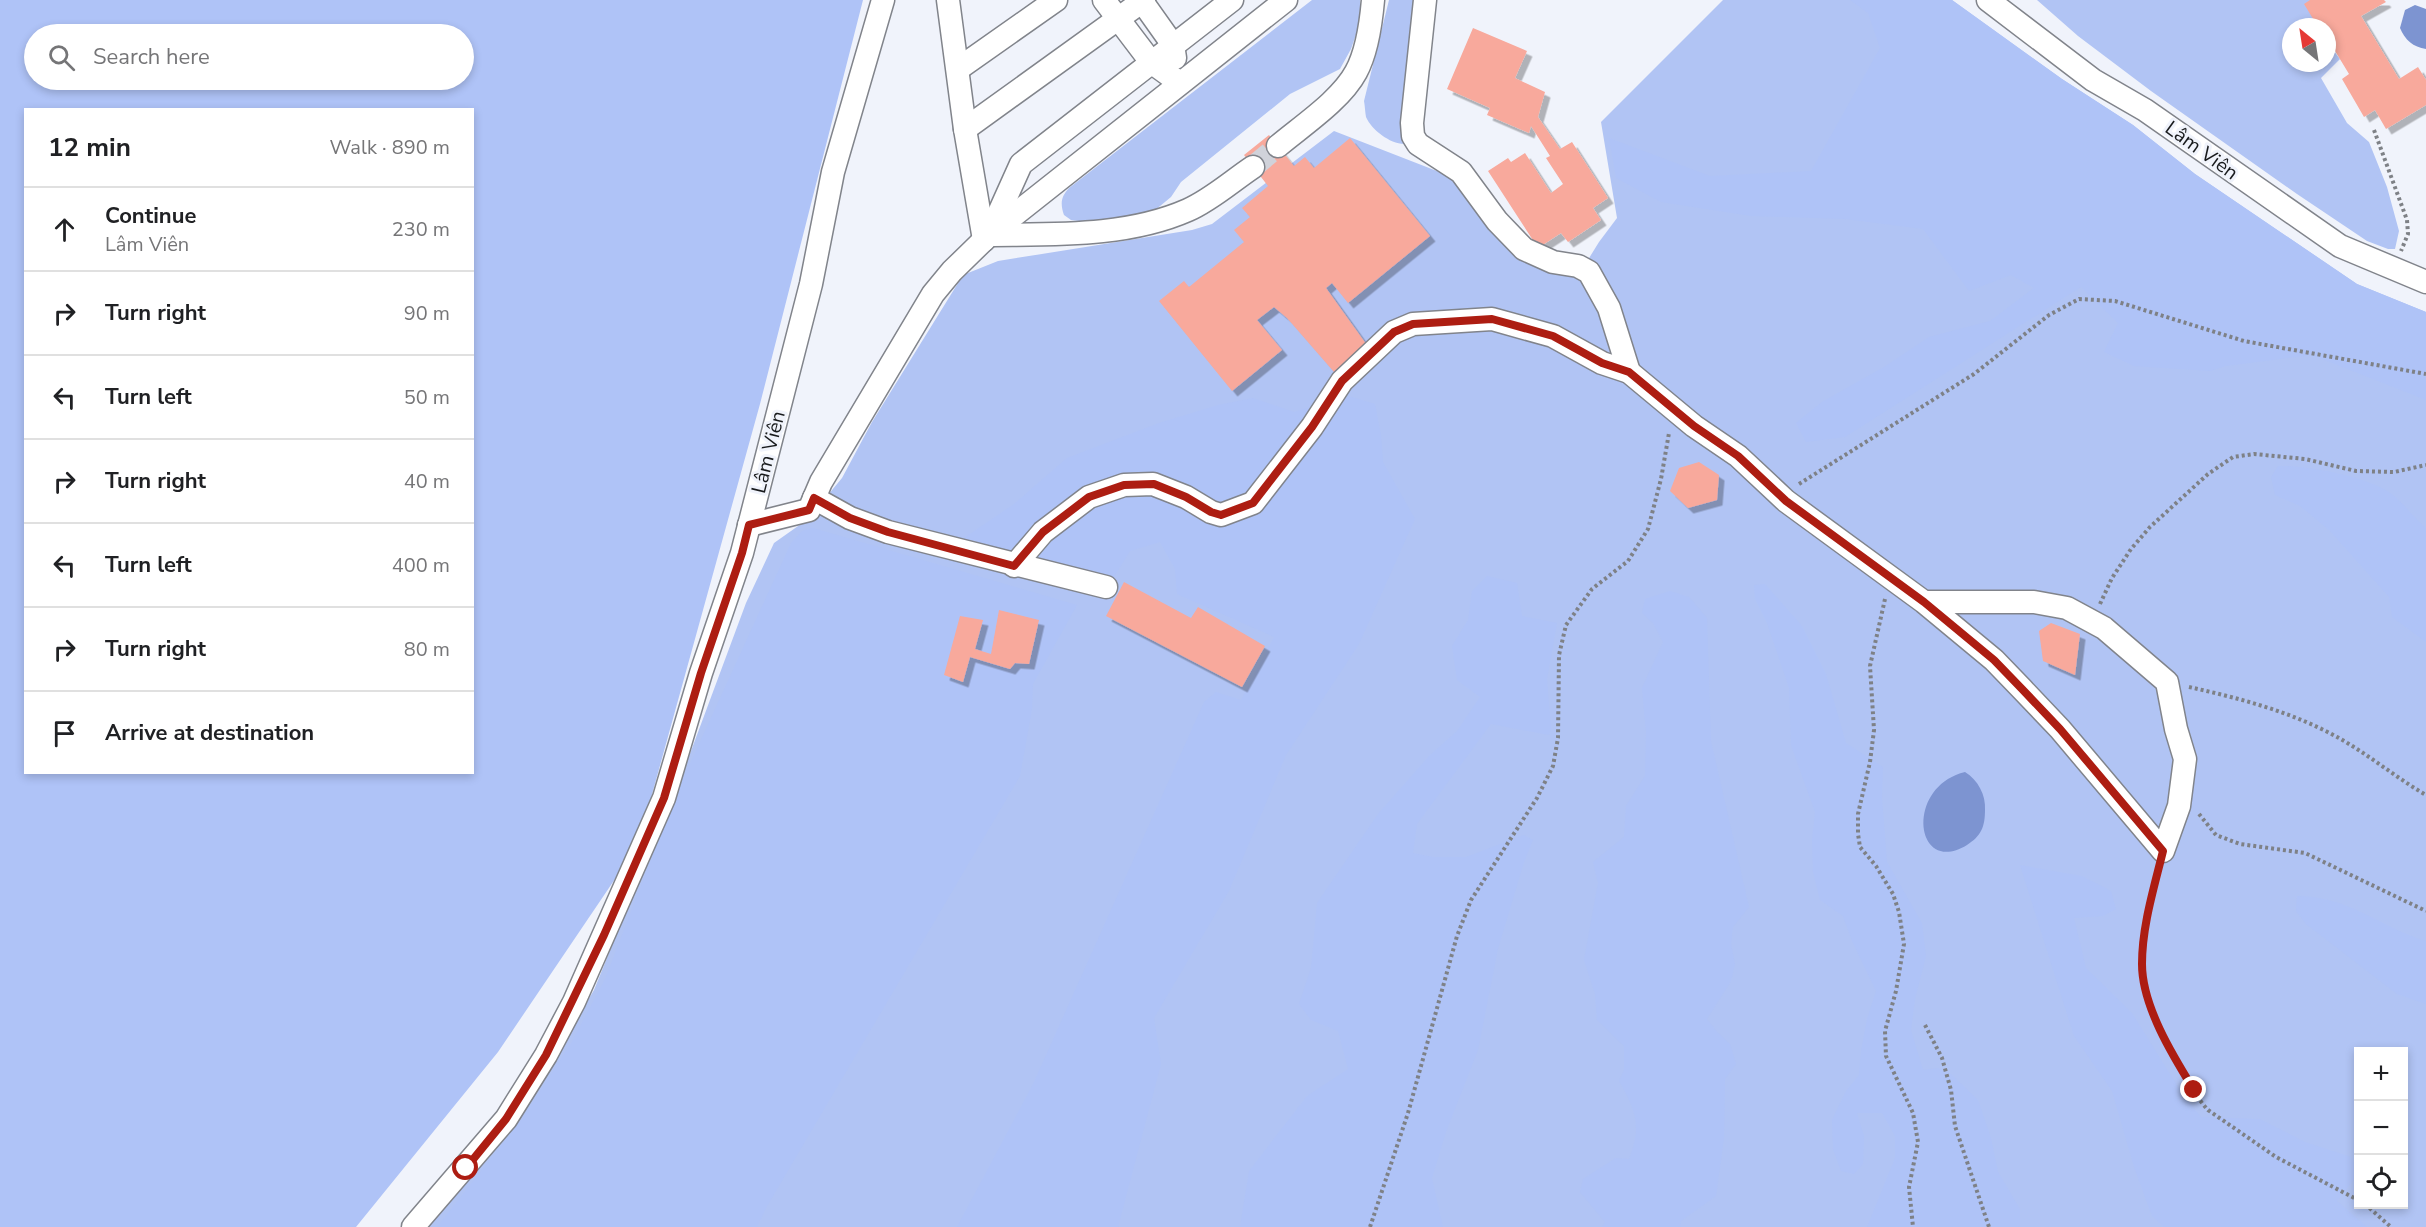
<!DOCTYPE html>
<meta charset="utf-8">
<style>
:root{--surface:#fff;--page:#f6f6f6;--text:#202124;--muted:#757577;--line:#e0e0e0}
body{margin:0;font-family:"Nunito Sans",sans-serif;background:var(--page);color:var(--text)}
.controls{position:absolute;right:18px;bottom:18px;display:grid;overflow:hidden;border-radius:0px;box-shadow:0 3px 9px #0003}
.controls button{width:54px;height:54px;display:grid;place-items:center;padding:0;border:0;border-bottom:2px solid var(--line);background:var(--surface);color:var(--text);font:30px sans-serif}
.compass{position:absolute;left:2282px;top:18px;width:54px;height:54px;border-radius:50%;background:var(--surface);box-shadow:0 3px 9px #0003;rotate:330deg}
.stop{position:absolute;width:18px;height:18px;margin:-14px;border:4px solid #ad1d12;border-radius:50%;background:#fff}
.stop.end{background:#ad1d12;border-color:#fff;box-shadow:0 2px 6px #0008}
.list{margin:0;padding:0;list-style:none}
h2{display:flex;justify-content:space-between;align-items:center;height:78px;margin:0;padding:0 24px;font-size:26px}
h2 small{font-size:20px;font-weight:400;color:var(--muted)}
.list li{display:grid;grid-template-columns:39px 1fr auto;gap:18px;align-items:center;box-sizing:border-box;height:84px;padding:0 24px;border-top:2px solid var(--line)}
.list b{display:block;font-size:22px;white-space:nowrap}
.list p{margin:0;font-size:20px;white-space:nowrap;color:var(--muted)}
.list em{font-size:20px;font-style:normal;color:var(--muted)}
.icon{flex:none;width:33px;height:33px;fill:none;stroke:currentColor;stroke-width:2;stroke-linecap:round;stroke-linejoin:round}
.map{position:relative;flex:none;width:2426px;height:1227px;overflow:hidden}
.search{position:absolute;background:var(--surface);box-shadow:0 3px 9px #0003;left:24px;top:24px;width:450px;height:66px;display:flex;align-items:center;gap:15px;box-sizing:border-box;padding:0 21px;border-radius:33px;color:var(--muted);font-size:22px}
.panel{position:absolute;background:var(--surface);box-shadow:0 3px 9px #0003;left:24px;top:108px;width:450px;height:666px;border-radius:0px}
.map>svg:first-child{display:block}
.green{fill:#b1c4f4;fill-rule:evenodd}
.forest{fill:#afc3f7;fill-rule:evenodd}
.water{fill:#7d94d1}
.building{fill:#f8a99c;filter:url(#shadow)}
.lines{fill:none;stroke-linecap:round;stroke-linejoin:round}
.minor-tunnel{stroke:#d0d2da;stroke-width:22;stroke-dasharray:22 11;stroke-linecap:butt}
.minor-casing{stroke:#81848b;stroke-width:25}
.path{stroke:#7e8186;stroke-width:4;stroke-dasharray:3 3;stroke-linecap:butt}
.minor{stroke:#fff;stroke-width:22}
.route{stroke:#ad1d12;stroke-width:8}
.labels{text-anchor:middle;stroke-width:6;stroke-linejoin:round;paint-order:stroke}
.street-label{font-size:20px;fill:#181a1c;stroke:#f0f3fb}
</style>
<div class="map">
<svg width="2426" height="1227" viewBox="0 0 2426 1227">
<defs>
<filter id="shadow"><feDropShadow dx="5.5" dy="5.5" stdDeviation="0" flood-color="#0004"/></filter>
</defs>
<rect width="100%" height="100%" fill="#f0f3fb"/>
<g class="green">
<path d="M 1312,0 L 1360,0 L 1361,20 L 1351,49 L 1340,69 L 1290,94 L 1181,182 L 1171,197 L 1148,216 L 1087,222 L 1071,220 L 1064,215 C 1060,203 1061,197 1069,188 Z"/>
<path d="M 1389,0 L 1417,0 L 1410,143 C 1395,148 1372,131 1366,117 C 1365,112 1365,106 1364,101 Z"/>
<path d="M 1723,0 L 1952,0 L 2062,79 L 2133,125 L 2195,174 L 2357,284 L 2426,312 L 2426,1227 L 427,1227 L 543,1075 L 594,990 L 691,751 L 746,603 L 774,543 L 808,519 L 842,478 L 872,422 L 963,275 L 998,261 L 1192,230 L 1212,224 L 1334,131 L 1460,180 L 1493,231 L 1526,262 L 1578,276 L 1599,242 L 1617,218 L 1601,122 ZM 2358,1052 L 2404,1052 L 2404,1204 L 2358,1204 Z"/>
<polygon points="2037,0 2310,0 2318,27 2291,27 2291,63 2327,63 2327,42 2340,59 2321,78 2347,123 2369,142 2387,187 2399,231 2395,249 2388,249 2367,241 2297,194 2151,91 2078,36"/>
</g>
<g class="forest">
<path d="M 0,0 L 863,0 L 760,404 L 638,845 L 498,1052 L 356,1227 L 0,1227 ZM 34,34 L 464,34 L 464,80 L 34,80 ZM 26,110 L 472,110 L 472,772 L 26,772 Z"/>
<polygon points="1850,0 1952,0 2062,79 2133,125 2195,174 2357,284 2426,312 2426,400 2312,355 2226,366 2210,371 2134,366 2104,352 2118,323 2081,287 1845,437 1806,442 1796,423 1822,402 1884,367 1929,337 1990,321 2034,288 2011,275 1969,291 1923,229 1845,219 1751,216 1661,202 1616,178 1609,138 1710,176 1811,171 1880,48 1868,13"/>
<polygon points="1349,396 1375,404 1381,435 1383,462 1415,519 1359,644 1286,755 1229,891 1154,1018 1161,1064 1118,1227 957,1227 1034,1082 1204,702 1216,692 1241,700 1274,637 1177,594 1175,569 1160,542 1130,551 1112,580 964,538 1014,504 1067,458 1159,423 1218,405 1253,398 1294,412"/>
<path d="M 2278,466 C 2306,465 2371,477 2393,495 C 2405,505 2414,518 2426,528 L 2426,642 L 2392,617 L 2389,597 L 2329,530 L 2300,506 L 2275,495 L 2271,477 Z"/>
<polygon points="813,528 1077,605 1033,684 1032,709 1020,776 766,1208 757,1227 437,1227 522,1119 570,1045 605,979 678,790 791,543 802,531"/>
<polygon points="1487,576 1517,583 1522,616 1557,623 1547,679 1551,729 1549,735 1491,724 1417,824 1413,853 1433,857 1466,857 1524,835 1533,840 1524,862 1498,949 1478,1050 1446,1132 1432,1178 1443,1227 1240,1227 1249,1171 1307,1096 1348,1069 1338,1031 1311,1020 1299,1004 1311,968 1317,903 1378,814 1430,755 1457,731 1480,697 1457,680 1452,646 1468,620 1472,591"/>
<polygon points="1765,584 1802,626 1826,674 1846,743 1883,767 1882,798 1887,862 1922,923 1926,956 1915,999 1911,1030 1923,1070 1938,1068 1951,1074 1978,1100 1991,1138 1998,1172 2020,1209 2020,1227 1867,1227 1895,1158 1895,1136 1882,1113 1857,1113 1864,1136 1863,1164 1854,1174 1841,1171 1833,1149 1832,1120 1846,1091 1859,1075 1861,1051 1867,1019 1876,991 1852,941 1843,916 1820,900 1813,872 1812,840 1815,812 1791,745 1789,688 1767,623 1755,599 1754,585"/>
<path d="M 1670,591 L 1689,597 L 1707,618 L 1711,741 L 1749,907 L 1733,927 L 1731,944 L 1735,964 L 1731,981 L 1707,1019 L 1717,1032 L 1730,1044 L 1736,1064 L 1725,1079 L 1724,1138 L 1716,1196 L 1681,1221 L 1680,1227 L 1602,1227 L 1605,1222 L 1580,1192 L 1583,1179 L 1616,1158 L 1629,1159 C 1642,1127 1636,1110 1619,1081 L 1624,1070 L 1624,1046 L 1597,1020 L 1595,994 L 1584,960 L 1598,883 L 1593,862 L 1624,837 L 1626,806 L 1645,776 L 1646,732 L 1642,688 L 1663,642 L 1653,623 L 1642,613 L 1645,599 Z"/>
<polygon points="2020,865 2082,876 2111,891 2116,909 2103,916 2074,918 2086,968 2132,1013 2183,1095 2201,1117 2260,1119 2305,1142 2351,1157 2358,1174 2337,1201 2367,1227 2164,1227 2152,1216 2134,1167 2112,1091 2074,1036"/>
<path d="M 2297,896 C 2349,896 2381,928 2426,941 L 2426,1004 L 2397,994 L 2306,924 L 2296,911 Z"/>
</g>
<g class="water">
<path d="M 2415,5 L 2426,9 L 2426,49 C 2413,47 2405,40 2400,28 L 2405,10 Z"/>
<path d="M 1965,772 C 1978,780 1986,795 1985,810 C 1985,827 1981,836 1967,845 C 1915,877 1904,787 1965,772 Z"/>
</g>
<g class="building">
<polygon points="2310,0 2384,0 2386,2 2361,16 2399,79 2418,67 2426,80 2426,105 2386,129 2375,110 2364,117 2342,79 2349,74 2329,41 2327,42 2327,27 2318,27 2304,4"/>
<polygon points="1473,28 1527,51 1515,78 1545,92 1538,117 1560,149 1572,142 1608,198 1593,208 1601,220 1568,242 1561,233 1538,248 1488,171 1508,158 1511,162 1525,153 1551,193 1563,184 1546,158 1550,156 1531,126 1529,133 1487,115 1490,108 1447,89"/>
<polygon points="1269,135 1294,166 1305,157 1314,168 1350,138 1430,236 1348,303 1332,283 1326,288 1369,348 1334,372 1287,318 1274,307 1257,320 1282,350 1232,391 1159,301 1184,281 1189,287 1244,242 1234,230 1250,217 1242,208 1268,186 1244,155"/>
<polygon points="1699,462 1719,475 1717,500 1688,508 1670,491 1679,468"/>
<polygon points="1124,582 1191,618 1198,607 1265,646 1242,687 1106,616"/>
<polygon points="999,610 1039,620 1029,664 1015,663 1010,669 970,657 963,682 944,675 960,616 983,620 975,649 991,654"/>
<polygon points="2051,623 2080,634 2075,675 2043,661 2039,631"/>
</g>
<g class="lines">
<polyline class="minor-tunnel" points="1253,167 1278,146"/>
<g class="minor-casing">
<g id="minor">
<polyline points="948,0 965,129 984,240"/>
<polyline points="1104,0 1151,62 1180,83"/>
<polyline points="1141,0 1173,45 1175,58"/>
<path d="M 1232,0 L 1021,164 L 989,235 C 1055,234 1127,237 1188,210 C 1211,200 1232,181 1253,167"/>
<polyline points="1425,0 1412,123 1413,136 1418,144 1461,172 1497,221 1524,249 1553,262 1578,266 1589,272 1609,308 1629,372"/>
<polyline points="1988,0 2093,80 2145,110 2340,246 2426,282"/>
<polyline points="958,69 1056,0"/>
<polyline points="965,129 1144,0"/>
<path d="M 1278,146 C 1303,125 1341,100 1356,72 C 1367,52 1371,23 1373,0"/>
<polyline points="814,498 850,518 888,532 1106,587"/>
<polyline points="749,525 809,510 821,482 933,294 952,271 989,235 1286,0"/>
<polyline points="1014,566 1043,532 1089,497 1124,485 1153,484 1186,497 1211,512 1221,515 1253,503 1312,427 1342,381 1394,332 1413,324 1492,319 1553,336 1602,363 1629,372 1694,426 1738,456 1786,501 1924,602 1994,660 2022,689 2060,729 2163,851 2179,806 2185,759 2176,729 2167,682 2104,628 2067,608 2034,602 1924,602"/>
<polyline points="413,1227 506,1119 546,1055 574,1002 664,798 701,673 742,553 811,284 833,172 883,0"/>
</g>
</g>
<g class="path">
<polyline points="2374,130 2407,220 2408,234 2401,251"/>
<polyline points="1799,484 1974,374 2049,315 2079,299 2115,301 2244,341 2426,374"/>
<polyline points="1885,599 1870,666 1874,730 1870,762 1858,814 1858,834 1860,847 1876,866 1893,894 1899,912 1904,944 1896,991 1885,1031 1886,1056 1913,1113 1918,1142 1909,1187 1913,1227"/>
<polyline points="2100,604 2112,578 2131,549 2150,527 2208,474 2233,457 2254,454 2305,459 2356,471 2394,472 2426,465"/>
<path d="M 2189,687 C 2239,698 2292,712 2337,737 C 2368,754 2395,777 2426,795"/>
<polyline points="2199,814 2216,835 2240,844 2305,853 2426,911"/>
<path d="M 2159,870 C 2152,900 2141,933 2142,965 C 2143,1003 2182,1082 2208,1110 L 2276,1157 L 2358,1200"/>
<polyline points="1925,1025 1942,1058 1951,1090 1955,1126 1989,1227"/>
<polyline points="2365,1204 2391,1227"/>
<polyline points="1370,1227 1408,1113 1457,936 1471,900 1537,798 1553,766 1558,738 1559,655 1566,625 1592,589 1628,561 1648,529 1661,479 1669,433"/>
</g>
<use href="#minor" class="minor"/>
</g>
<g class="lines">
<path class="route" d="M 466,1168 L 506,1119 L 546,1055 L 604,935 L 664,798 L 701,673 L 742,553 L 749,525 L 809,510 L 814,498 L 850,518 L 888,532 L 1014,566 L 1043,532 L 1089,497 L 1124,485 L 1154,484 L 1186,497 L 1211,512 L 1221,515 L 1253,503 L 1312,427 L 1342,381 L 1394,332 L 1413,324 L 1492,319 L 1553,336 L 1602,363 L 1629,372 L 1694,426 L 1738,456 L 1786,501 L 1924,602 L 1994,660 L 2022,689 L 2060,729 L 2163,851 C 2154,888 2142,926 2142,964 C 2142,1006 2173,1056 2194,1090"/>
</g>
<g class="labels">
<g class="street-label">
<text transform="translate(2202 150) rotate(36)" y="7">Lâm Viên</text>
<text transform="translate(768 452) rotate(-76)" y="7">Lâm Viên</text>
</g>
</g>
</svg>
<div class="controls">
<button>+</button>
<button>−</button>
<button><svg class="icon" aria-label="locate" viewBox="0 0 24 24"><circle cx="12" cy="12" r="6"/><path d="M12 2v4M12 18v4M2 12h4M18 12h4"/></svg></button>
</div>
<svg class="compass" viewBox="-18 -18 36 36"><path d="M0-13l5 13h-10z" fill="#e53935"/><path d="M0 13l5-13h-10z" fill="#757577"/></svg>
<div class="stop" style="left:466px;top:1168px"></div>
<div class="stop end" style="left:2194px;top:1090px"></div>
<div class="search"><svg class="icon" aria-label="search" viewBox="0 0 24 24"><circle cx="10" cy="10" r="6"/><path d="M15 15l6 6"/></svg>Search here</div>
<section class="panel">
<h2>12 min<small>Walk · 890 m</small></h2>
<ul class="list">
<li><svg class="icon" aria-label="ahead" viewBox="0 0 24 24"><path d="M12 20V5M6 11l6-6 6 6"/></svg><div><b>Continue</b><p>Lâm Viên</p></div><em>230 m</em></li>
<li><svg class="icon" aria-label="right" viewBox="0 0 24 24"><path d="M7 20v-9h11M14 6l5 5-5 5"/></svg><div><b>Turn right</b></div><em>90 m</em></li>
<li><svg class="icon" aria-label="left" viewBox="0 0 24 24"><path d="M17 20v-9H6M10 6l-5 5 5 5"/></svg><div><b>Turn left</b></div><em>50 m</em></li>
<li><svg class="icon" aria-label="right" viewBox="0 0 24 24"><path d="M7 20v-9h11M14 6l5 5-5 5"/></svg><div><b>Turn right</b></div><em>40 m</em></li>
<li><svg class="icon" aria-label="left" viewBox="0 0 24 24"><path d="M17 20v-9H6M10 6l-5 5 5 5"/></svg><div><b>Turn left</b></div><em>400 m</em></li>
<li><svg class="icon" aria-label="right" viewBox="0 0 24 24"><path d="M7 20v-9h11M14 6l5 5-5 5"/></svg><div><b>Turn right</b></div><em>80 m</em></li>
<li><svg class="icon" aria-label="arrive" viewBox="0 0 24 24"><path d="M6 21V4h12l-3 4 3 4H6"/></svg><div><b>Arrive at destination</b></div></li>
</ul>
</section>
</div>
